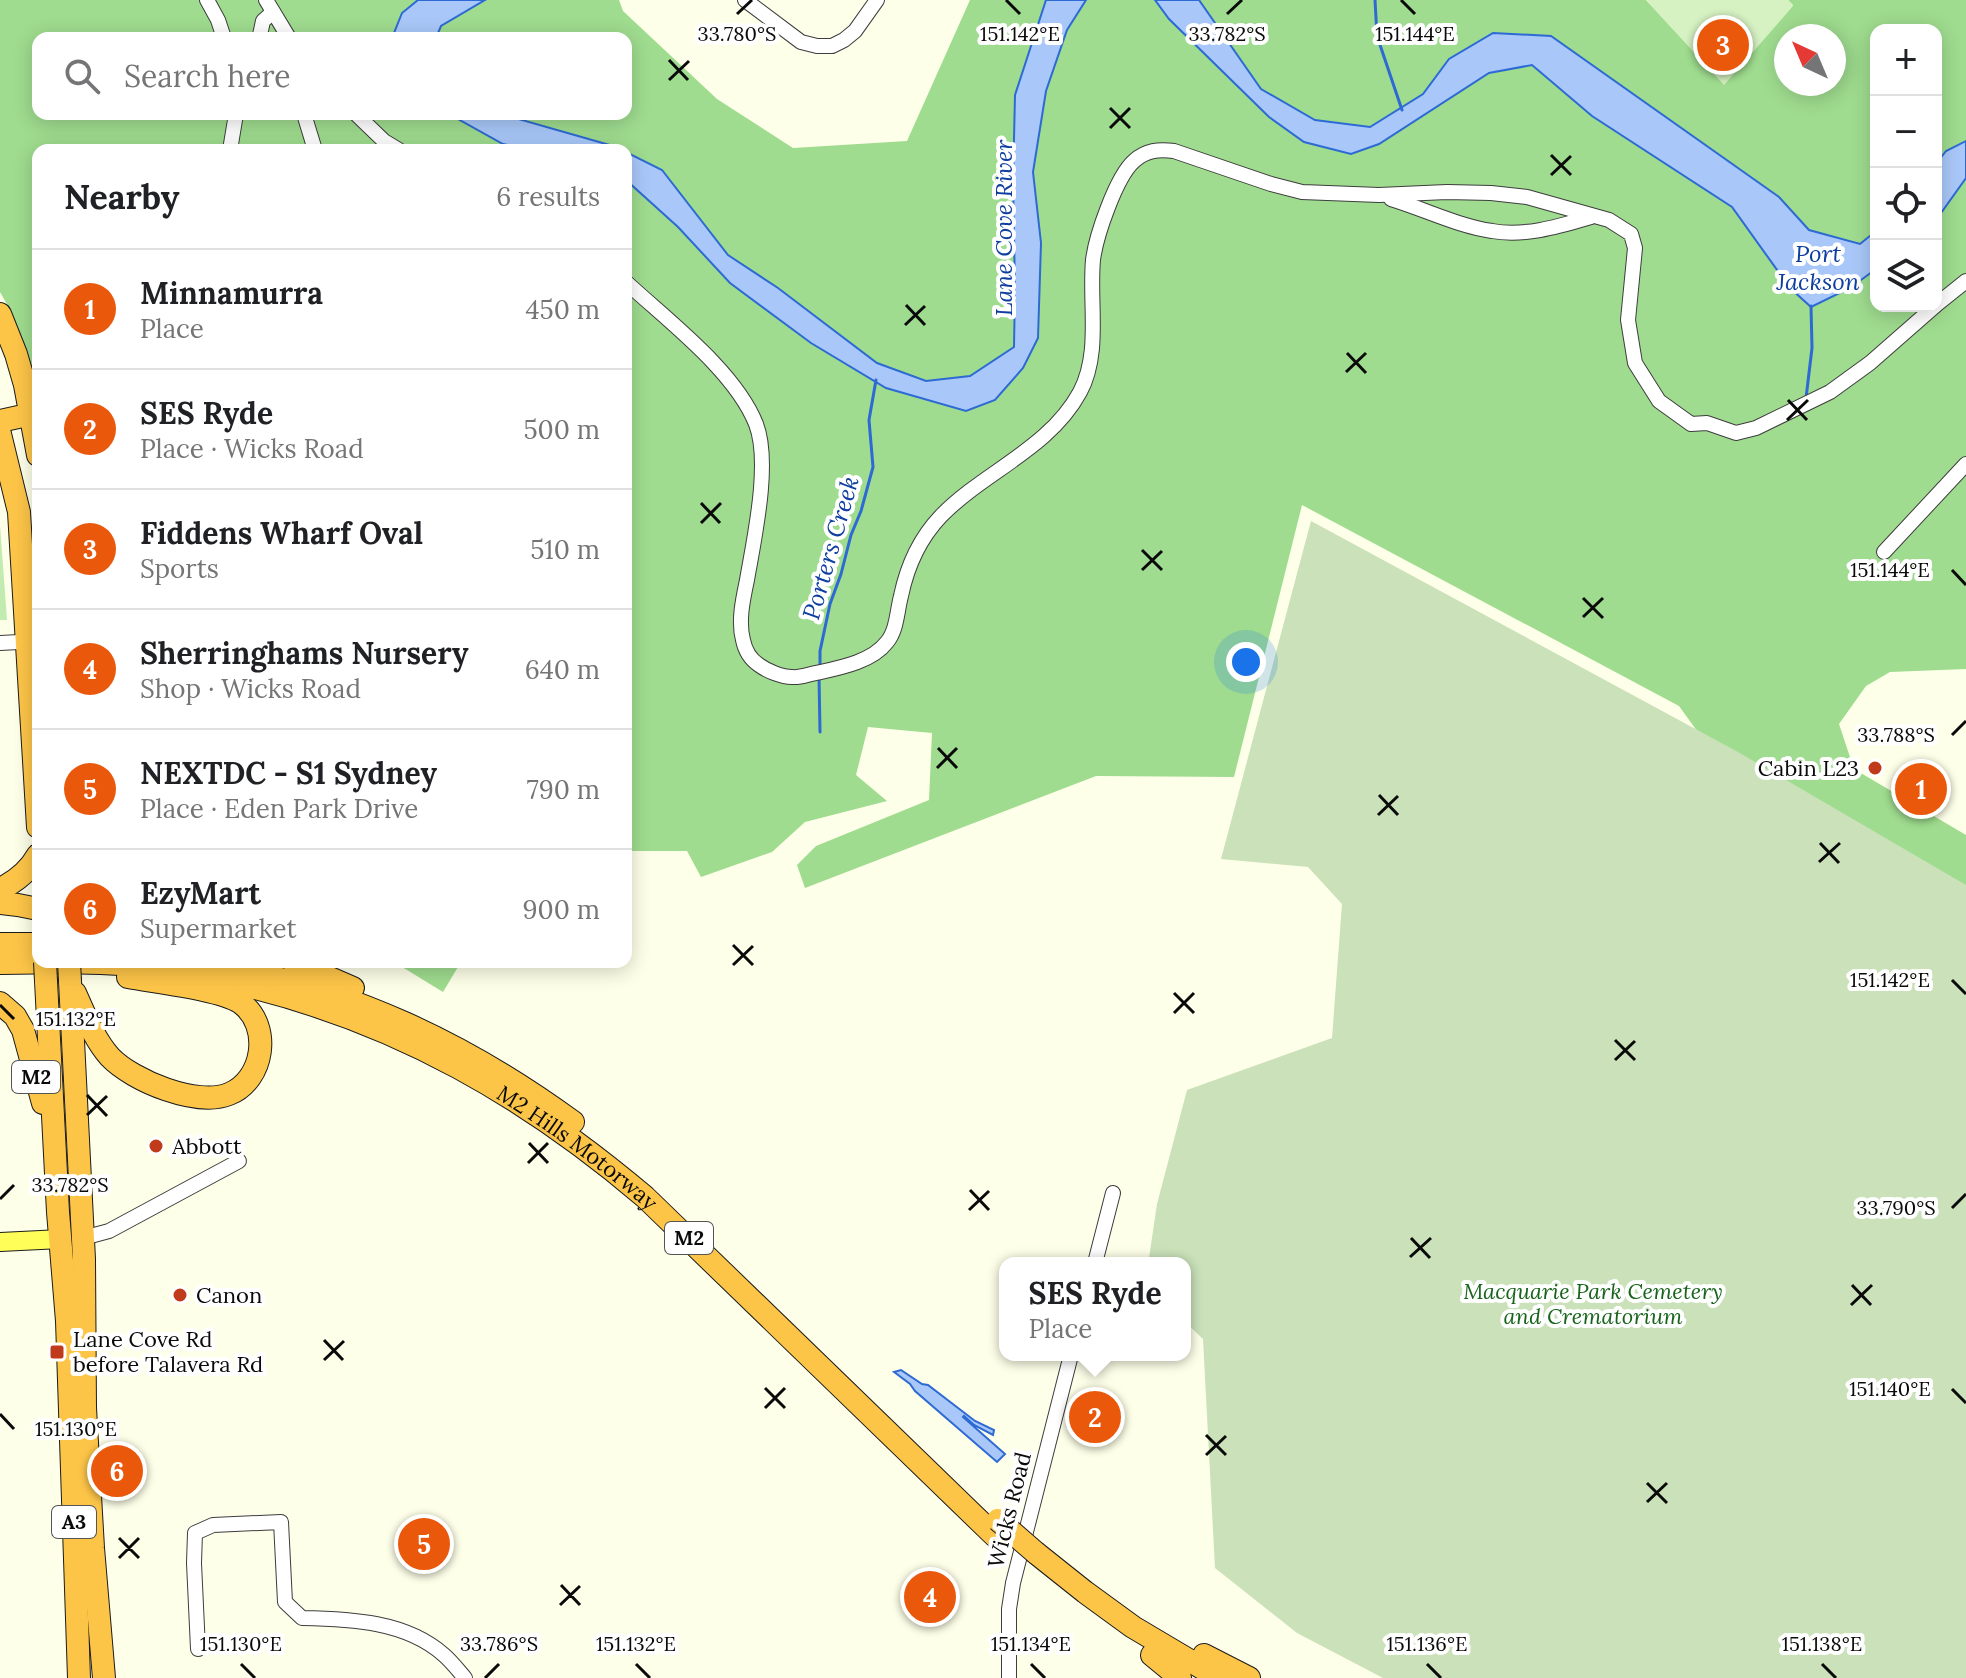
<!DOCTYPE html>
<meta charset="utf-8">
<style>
:root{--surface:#fff;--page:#f2f2f2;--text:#202124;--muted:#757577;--line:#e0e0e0;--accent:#ea580c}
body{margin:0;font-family:Lora,serif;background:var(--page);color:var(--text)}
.controls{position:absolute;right:24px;top:24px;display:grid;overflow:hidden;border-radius:16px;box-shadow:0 4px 20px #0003}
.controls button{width:72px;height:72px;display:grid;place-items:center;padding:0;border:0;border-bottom:2px solid var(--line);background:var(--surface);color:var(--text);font:40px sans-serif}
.compass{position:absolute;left:1774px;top:24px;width:72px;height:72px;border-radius:50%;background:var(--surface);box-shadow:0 4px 20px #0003;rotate:316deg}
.you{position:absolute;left:1246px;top:662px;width:28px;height:28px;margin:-20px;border:6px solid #fff;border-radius:50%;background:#1a73e8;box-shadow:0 0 0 12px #1a73e833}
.badge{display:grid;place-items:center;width:52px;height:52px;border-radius:50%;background:var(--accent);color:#fff;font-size:26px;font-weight:700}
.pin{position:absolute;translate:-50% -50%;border:4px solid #fff;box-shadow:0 2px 8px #0006}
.popup{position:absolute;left:999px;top:1257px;width:192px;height:104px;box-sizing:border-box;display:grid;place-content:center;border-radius:16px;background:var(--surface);filter:drop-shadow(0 2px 6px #0005);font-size:26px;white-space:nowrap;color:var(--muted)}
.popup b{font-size:30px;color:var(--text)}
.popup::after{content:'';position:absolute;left:50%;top:100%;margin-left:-16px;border:16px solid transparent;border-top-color:var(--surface)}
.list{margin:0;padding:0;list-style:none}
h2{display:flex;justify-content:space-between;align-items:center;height:104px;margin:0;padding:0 32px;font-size:34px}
h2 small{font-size:26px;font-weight:400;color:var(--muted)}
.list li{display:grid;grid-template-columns:52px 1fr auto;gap:24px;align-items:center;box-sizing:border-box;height:120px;padding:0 32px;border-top:2px solid var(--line)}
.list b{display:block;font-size:30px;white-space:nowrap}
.list p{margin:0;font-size:26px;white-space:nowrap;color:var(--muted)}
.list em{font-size:26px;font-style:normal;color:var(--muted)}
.icon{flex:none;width:44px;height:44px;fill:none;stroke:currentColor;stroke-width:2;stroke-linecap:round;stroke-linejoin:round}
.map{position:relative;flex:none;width:1966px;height:1678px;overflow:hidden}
.search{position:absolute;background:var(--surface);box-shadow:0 4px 20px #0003;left:32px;top:32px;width:600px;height:88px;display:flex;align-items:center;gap:20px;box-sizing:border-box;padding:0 28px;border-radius:16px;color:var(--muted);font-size:30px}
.panel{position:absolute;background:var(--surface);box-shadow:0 4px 20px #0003;left:32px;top:144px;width:600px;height:824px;border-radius:16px}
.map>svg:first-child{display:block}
.green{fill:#c1ebb0}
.forest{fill:#9fdc8f;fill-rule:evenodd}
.cemetery{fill:#cae1b9}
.pitch{fill:#d6f1c2}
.water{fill:#a9c8f9;stroke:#2d6ad4;stroke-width:2}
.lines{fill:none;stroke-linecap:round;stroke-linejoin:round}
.stream{stroke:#2d6ad4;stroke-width:3}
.minor-casing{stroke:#3d3d3d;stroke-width:16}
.major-casing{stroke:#1b1b1b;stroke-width:20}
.highway-casing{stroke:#1b1b1b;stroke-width:24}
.minor{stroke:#fff;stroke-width:14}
.major{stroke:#fffe58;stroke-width:18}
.highway{stroke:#fdc548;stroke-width:22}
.highway-bridge-casing{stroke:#1b1b1b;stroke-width:24;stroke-linecap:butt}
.highway-bridge{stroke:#fdc548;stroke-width:22}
.ticks{fill:none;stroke:#0a0a0a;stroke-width:3}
.poi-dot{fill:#c03b1c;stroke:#fff;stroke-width:3}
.labels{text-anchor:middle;stroke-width:8;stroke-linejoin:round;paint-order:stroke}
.shield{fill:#fff;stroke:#545454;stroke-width:2}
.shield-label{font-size:20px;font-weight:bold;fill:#0a0a0a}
.poi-label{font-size:22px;fill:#0a0a0a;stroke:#fff;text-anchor:start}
.street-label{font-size:22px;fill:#0a0a0a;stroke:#fff}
.park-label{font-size:22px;font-style:italic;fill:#18641b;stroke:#fff}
.water-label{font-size:24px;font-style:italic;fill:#0f3ea1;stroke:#fff}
.ticks-label{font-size:20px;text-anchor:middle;fill:#0a0a0a;stroke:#fff;stroke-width:8;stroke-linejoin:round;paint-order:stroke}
</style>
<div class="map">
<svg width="1966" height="1678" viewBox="0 0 1966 1678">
<rect width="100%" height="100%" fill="#feffe8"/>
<polygon class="green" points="0,525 7,620 0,620"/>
<g class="forest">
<polygon points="0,0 418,0 402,13 392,38 38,38 38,114 449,114 503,144 532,150 38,150 38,392 8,306 0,292"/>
<polygon points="485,0 619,0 623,11 717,99 793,148 907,141 970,0 1046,0 1015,95 1013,183 1015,289 1014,348 970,376 926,381 877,363 778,288 728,255 662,170 626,152 626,150 501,114 626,114 626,38 436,38 441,26"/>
<polygon points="1086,0 1155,0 1169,19 1269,117 1351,154 1379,144 1489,73 1532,64 1592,116 1732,207 1790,288 1850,288 1876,269 1876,306 1936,306 1936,220 1966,178 1966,669 1890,672 1866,686 1839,724 1854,769 1966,835 1966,892 1721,764 1679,706 1302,505 1234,777 1096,776 805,888 797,865 816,846 929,800 932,733 868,727 856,775 887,801 805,822 772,852 701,877 687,851 626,851 626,180 678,227 886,388 1023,368 1041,243 1033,172 1046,91 1067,30"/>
<path d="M 1199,0 L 1646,0 L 1724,84 L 1793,5 L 1788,0 L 1966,0 L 1966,141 L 1946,151 L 1936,164 L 1936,30 L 1876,30 L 1876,231 L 1860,244 L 1809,230 L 1779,197 L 1551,36 L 1449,59 L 1423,94 L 1370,127 L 1315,120 L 1261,89 ZM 1786,36 L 1834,36 L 1834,84 L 1786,84 Z"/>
<polygon points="394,962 461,962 443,992"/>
</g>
<polygon class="cemetery" points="1311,521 1738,752 1966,885 1966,1678 1383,1678 1297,1633 1215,1568 1203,1339 1185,1322 1185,1263 1150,1263 1149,1258 1157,1204 1187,1090 1332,1038 1342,904 1308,867 1221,859"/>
<polygon class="pitch" points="1646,0 1788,0 1793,6 1724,85"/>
<g class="water">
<polygon points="418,0 485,0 441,26 436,38 392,38 402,13"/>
<polygon points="1046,0 1086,0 1067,30 1046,91 1033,172 1041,243 1038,338 1023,368 995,400 966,411 886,388 811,343 730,283 678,227 626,180 626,152 662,170 728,255 778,288 877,363 926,381 970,376 1014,347 1015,289 1013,183 1015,95"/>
<polygon points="1155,0 1199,0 1261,89 1315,120 1370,127 1423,94 1449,59 1493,33 1551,36 1779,197 1809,230 1860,244 1876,231 1876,269 1850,288 1811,307 1790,288 1732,207 1592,116 1532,65 1489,73 1379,144 1351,154 1304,142 1269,117 1169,19"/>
<polygon points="449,114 501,114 613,146 621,150 532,150 503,144"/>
<polygon points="1966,141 1966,178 1936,220 1936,164 1946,151"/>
<polygon points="901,1370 922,1384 928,1385 975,1421 994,1430 993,1435 974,1425 964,1416 963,1417 1005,1454 997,1462 915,1391 910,1384 894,1372"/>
</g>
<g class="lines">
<g class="stream">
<polyline points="1375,0 1377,36 1402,110"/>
<polyline points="1806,398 1812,348 1811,306"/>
<polyline points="820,668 820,651 830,604 841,574 851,535 861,511 873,467 869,420 876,380"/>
<polyline points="819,676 820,732"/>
</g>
<g class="minor-casing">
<g id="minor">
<polyline points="207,0 218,20 224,38"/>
<polyline points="266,0 289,38"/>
<polyline points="745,0 801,42 817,46 832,46 844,40 855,31 877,0"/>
<polyline points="262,38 260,35 263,21 273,12"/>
<polyline points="304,114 315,150"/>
<polyline points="356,114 384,141 399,150"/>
<polyline points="230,150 236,114"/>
<path d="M 1391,199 C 1424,209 1458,226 1492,231 C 1525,237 1560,226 1591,217"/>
<path d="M 626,282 C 668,321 735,371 756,424 C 771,463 754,539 747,580 C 743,599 738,621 743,640 C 745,650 750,659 759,665 C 767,671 782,677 792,677 C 800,678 809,674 816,673 C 839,668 872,662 887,642 C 897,630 897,611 901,596 C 907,567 920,538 941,516 C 985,471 1049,449 1080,392 C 1101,353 1089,303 1093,260 C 1096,236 1116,177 1134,161 C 1146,150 1159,149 1174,151 L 1271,184 L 1302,192 L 1379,195 L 1447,192 L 1491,193 L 1527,197 L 1609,220 L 1631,234 L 1635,248 L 1628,320 L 1635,363 L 1659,401 L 1691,424 L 1707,423 L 1736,433 L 1756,428 L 1830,392 L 1870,363 L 1935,306"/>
<polyline points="1936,305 1966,281"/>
<polyline points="1884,552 1966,464"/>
<polyline points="0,643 38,641"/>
<polyline points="83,1238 109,1231 239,1161"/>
<polyline points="1095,1263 1113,1193"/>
<path d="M 198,1649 L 194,1563 L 195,1533 L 213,1525 L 281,1522 L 285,1602 L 302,1618 C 350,1619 406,1621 444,1655 C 452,1662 458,1670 465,1678"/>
<polyline points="1009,1678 1009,1609 1013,1583 1071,1355"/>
</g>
</g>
<g class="major-casing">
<polyline id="major" points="0,1242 61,1239"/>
</g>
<g class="highway-casing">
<g id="highway">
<polyline points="0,314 16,354 25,385 38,455"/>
<polyline points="0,421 32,414"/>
<polyline points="0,434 19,512 38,827"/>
<path d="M 0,889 C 17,881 29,871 38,855"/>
<polyline points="0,903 18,905 38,909"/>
<polyline points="0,944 38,944"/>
<polyline points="293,962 353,988"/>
<path id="s1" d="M 0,963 C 53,962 105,961 158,967 C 187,970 218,978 247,986 C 399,1023 526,1096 645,1197 L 995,1536"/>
<path d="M 220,965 C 351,990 465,1043 573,1122"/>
<polyline points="46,981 58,1212 67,1321 79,1678"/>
<polyline points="70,981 84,1259 85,1408 93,1548 104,1678"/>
<path d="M 75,993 C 85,1015 94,1039 110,1057 C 133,1081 197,1107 229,1094 C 264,1080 272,1026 241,1003 C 221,989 154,982 128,977"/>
<polyline points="0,1003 15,1016 23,1030 43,1103"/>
<polyline points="1036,1553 1085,1592 1133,1627 1219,1678"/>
<polyline points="1152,1655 1180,1678"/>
<polyline points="1204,1655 1249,1678"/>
</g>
</g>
<use href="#minor" class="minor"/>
<use href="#major" class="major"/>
<use href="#highway" class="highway"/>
<g class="highway-bridge-casing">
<g id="highway-bridge">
<polyline points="45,962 46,981"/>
<polyline points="69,962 70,981"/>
<polyline points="998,1520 1036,1553"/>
</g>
</g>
<use href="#highway-bridge" class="highway-bridge"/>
</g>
<path class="ticks" d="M 1006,0 L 1020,14M 1401,0 L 1415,14M 737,14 L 752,0M 1227,14 L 1242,0M 669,60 L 688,80M 669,80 L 689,61M 1110,108 L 1130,128M 1110,128 L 1130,108M 1551,155 L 1571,175M 1551,175 L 1571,156M 906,305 L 925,325M 905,325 L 925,306M 1347,353 L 1366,373M 1346,372 L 1366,353M 1788,400 L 1807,420M 1787,420 L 1808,400M 701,503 L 720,523M 701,523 L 721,503M 1142,550 L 1162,570M 1142,570 L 1162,551M 1952,570 L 1966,585M 1583,598 L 1603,618M 1583,617 L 1603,598M 1952,735 L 1966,721M 938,748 L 957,768M 937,768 L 957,748M 1379,795 L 1398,815M 1378,815 L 1398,796M 1820,843 L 1839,863M 1819,862 L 1840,843M 733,945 L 753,965M 733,965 L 753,946M 1952,980 L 1966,994M 1174,993 L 1194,1013M 0,1005 L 14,1019M 1174,1013 L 1194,993M 1615,1040 L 1635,1060M 1615,1060 L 1635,1041M 87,1095 L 107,1116M 87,1115 L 107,1096M 529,1143 L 548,1163M 528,1163 L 548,1143M 970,1190 L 989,1210M 0,1199 L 14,1185M 1952,1208 L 1966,1194M 969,1210 L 989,1191M 1411,1238 L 1430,1258M 1410,1257 L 1431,1238M 1852,1285 L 1871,1305M 1851,1305 L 1872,1285M 324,1340 L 343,1360M 324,1360 L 344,1341M 765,1388 L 785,1408M 1952,1389 L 1966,1403M 765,1408 L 785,1388M 0,1414 L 14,1429M 1206,1435 L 1226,1455M 1206,1455 L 1226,1436M 1647,1483 L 1667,1503M 1647,1502 L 1667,1483M 119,1538 L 139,1558M 119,1558 L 139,1538M 561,1585 L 580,1605M 560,1605 L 580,1586M 241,1664 L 255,1678M 636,1664 L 650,1678M 1031,1664 L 1045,1678M 1427,1664 L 1441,1678M 1822,1664 L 1836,1678M 485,1678 L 499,1664"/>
<g class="poi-dot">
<circle cx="1875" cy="768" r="8"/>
<circle cx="156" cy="1146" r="8"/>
<circle cx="180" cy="1295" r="8"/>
<rect x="49" y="1344" width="16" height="16" rx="4"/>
</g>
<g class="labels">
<g class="shield">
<rect x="12" y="1061" width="48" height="32" rx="6"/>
<rect x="665" y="1222" width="48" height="32" rx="6"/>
<rect x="52" y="1506" width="44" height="32" rx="6"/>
</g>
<g class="shield-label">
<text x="36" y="1084">M2</text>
<text x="689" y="1245">M2</text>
<text x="74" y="1529">A3</text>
</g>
<g class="poi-label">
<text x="1859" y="776" text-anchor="end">Cabin L23</text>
<text x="172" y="1154">Abbott</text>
<text x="196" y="1303">Canon</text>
<text x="73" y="1347">Lane Cove Rd<tspan x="73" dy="25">before Talavera Rd</tspan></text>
</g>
<g class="street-label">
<text dy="8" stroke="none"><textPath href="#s1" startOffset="620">M2 Hills Motorway</textPath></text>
<text transform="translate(1009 1510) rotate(-76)" y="8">Wicks Road</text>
</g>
<g class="park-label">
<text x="1593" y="1299">Macquarie Park Cemetery<tspan x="1593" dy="25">and Crematorium</tspan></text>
</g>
<g class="water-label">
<text transform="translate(1004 228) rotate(-90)" y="8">Lane Cove River</text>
<text x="1818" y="262">Port<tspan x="1818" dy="28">Jackson</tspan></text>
<text transform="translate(831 548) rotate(-74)" y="8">Porters Creek</text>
</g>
</g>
<g class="ticks-label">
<text x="737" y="41">33.780°S</text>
<text x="1227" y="41">33.782°S</text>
<text x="1020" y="41">151.142°E</text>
<text x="1415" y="41">151.144°E</text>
<text x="1890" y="577">151.144°E</text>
<text x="1896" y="742">33.788°S</text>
<text x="1890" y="987">151.142°E</text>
<text x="76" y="1026">151.132°E</text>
<text x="70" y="1192">33.782°S</text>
<text x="1896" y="1215">33.790°S</text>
<text x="1890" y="1396">151.140°E</text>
<text x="76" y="1436">151.130°E</text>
<text x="241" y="1651">151.130°E</text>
<text x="636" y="1651">151.132°E</text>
<text x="1031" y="1651">151.134°E</text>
<text x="1427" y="1651">151.136°E</text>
<text x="1822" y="1651">151.138°E</text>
<text x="499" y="1651">33.786°S</text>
</g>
</svg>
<div class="controls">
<button>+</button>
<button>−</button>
<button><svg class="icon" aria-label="locate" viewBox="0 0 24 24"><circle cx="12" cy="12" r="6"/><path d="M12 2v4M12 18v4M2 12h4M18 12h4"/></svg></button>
<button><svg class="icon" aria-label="layers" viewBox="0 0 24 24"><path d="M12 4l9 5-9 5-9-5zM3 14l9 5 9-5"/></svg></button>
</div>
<svg class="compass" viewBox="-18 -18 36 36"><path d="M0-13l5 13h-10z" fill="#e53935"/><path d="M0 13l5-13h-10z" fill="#757577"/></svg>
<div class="you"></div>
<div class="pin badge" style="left:1921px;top:789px">1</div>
<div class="pin badge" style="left:1095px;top:1417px">2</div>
<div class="popup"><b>SES Ryde</b>Place</div>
<div class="pin badge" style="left:1723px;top:45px">3</div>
<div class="pin badge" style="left:930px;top:1597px">4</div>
<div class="pin badge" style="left:424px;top:1544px">5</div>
<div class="pin badge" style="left:117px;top:1471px">6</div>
<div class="search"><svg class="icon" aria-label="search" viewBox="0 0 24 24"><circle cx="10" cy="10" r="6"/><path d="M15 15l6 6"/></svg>Search here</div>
<section class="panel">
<h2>Nearby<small>6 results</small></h2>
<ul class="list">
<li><span class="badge">1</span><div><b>Minnamurra</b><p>Place</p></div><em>450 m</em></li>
<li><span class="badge">2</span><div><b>SES Ryde</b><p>Place · Wicks Road</p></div><em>500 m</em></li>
<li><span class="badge">3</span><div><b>Fiddens Wharf Oval</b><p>Sports</p></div><em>510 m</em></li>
<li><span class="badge">4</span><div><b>Sherringhams Nursery</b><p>Shop · Wicks Road</p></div><em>640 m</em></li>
<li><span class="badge">5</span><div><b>NEXTDC - S1 Sydney</b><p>Place · Eden Park Drive</p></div><em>790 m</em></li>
<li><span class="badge">6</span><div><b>EzyMart</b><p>Supermarket</p></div><em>900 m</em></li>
</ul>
</section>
</div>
